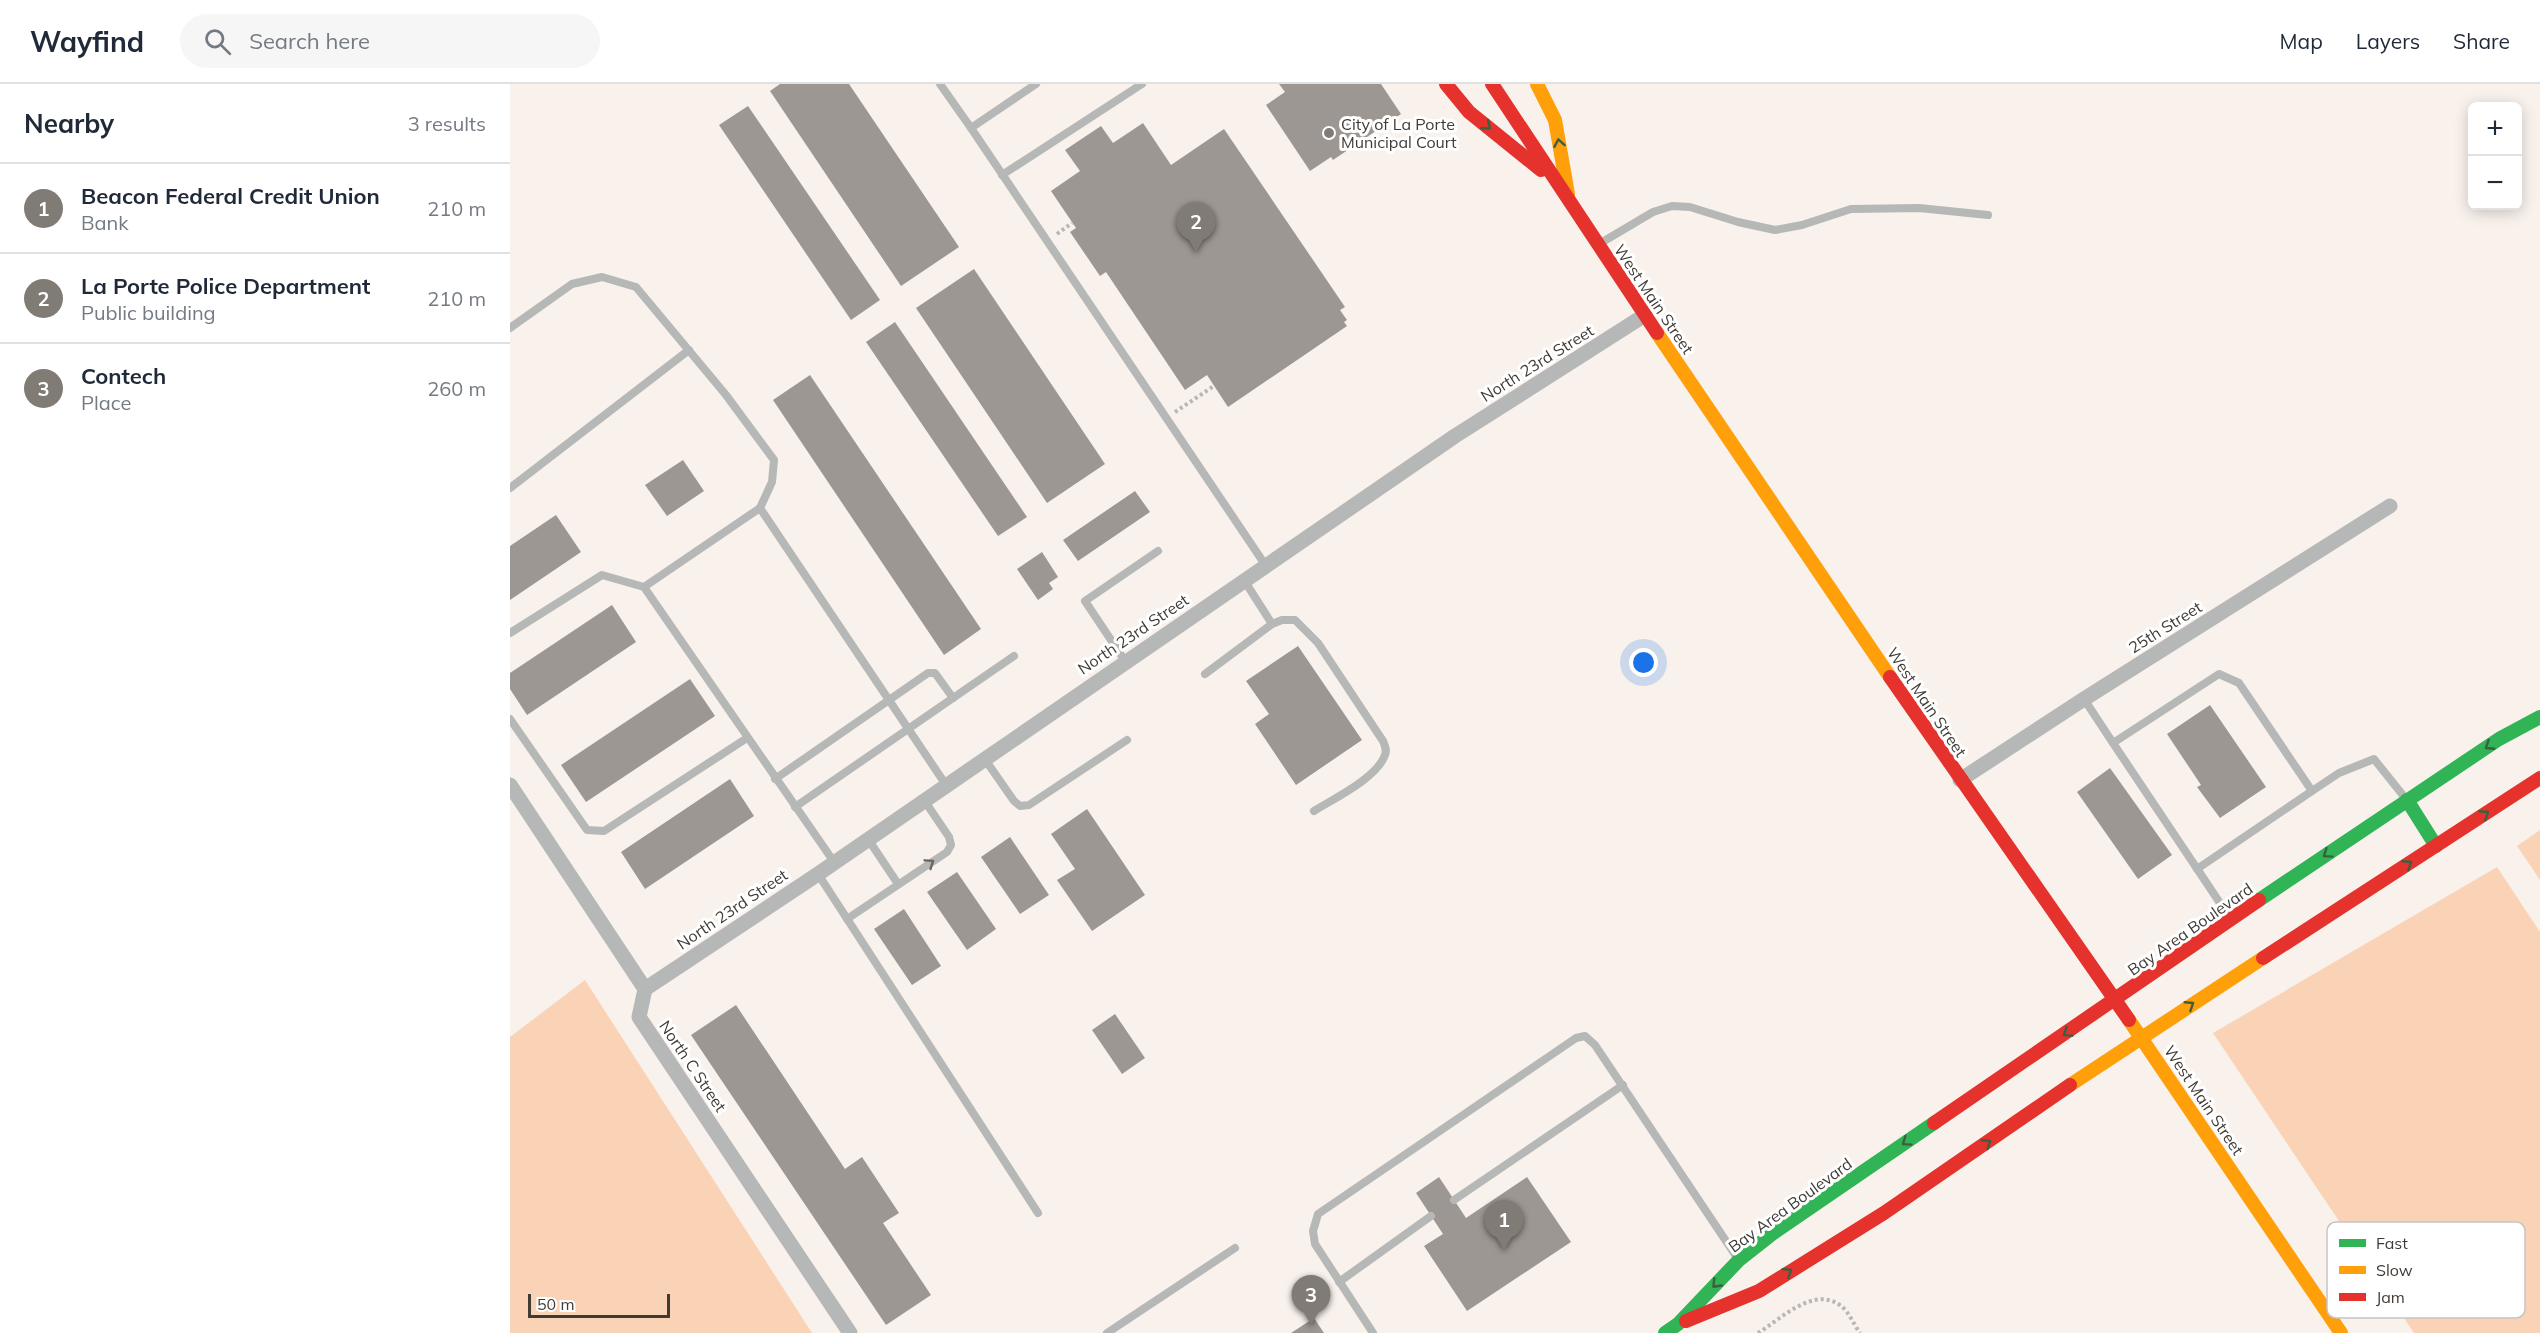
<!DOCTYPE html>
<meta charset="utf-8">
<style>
:root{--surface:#fff;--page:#f6f6f7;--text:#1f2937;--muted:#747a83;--line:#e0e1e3;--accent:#817b76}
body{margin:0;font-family:Mulish,sans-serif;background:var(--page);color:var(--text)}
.controls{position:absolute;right:18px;top:18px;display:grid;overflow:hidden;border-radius:9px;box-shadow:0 3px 15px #0003}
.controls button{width:54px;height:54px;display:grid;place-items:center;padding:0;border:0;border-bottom:2px solid var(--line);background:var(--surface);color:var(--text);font:30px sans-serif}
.scale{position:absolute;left:18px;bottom:15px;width:142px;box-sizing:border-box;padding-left:6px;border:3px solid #413b36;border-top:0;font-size:16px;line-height:21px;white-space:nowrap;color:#413b36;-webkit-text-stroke:4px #fff;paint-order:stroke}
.you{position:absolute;left:1134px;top:579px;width:21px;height:21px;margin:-15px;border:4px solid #fff;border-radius:50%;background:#1a73e8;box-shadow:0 0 0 9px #1a73e833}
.badge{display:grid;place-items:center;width:39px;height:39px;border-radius:50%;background:var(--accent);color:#fff;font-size:20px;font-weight:700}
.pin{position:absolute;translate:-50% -50px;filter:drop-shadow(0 2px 3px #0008)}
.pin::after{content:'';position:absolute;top:32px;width:21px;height:18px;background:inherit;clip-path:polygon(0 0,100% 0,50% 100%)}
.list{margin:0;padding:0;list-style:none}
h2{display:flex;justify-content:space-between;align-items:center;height:78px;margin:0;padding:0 24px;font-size:26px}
h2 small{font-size:20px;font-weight:400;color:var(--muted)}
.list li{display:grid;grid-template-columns:39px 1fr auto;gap:18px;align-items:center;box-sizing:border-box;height:90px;padding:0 24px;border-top:2px solid var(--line)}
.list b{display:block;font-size:22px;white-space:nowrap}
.list p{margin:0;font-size:20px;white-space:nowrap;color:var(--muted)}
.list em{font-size:20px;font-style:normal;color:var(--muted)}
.icon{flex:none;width:33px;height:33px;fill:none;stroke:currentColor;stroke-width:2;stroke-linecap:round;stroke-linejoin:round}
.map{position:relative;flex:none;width:2030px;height:1249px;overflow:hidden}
header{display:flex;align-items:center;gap:36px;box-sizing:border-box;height:84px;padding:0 30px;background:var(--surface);border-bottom:2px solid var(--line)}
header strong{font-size:28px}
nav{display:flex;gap:33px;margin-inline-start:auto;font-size:21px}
.search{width:420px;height:54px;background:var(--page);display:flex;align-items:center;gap:15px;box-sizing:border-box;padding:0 21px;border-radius:33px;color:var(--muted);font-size:22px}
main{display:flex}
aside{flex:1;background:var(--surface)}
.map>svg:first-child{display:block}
.green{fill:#fad3b7}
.building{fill:#9d9793}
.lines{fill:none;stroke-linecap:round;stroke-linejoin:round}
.path{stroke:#b9b7b6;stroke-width:4;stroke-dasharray:3 3;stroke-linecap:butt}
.lane{stroke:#b6b7b7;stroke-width:8}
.street{stroke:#b6b7b7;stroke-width:15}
.fast{stroke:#30b455;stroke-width:14}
.slow{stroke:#ff9f0a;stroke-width:14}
.jam{stroke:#e5322d;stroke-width:14}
.oneway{stroke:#3c5f3f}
.oneway2{stroke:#6a6663}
.poi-dot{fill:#817b76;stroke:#fff;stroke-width:2}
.labels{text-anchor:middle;stroke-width:6;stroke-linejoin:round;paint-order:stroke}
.poi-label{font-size:16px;fill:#413b36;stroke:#fff;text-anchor:start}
.street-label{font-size:16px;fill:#413b36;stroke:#fff}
.key{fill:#fff;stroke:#c6c4c3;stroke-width:1.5}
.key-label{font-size:16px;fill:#413b36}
</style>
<header>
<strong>Wayfind</strong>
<div class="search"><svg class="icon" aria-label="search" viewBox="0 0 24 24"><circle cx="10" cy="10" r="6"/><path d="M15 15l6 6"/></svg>Search here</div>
<nav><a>Map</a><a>Layers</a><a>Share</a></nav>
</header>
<main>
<aside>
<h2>Nearby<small>3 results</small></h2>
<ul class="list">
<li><span class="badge">1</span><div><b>Beacon Federal Credit Union</b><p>Bank</p></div><em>210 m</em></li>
<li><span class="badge">2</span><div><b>La Porte Police Department</b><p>Public building</p></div><em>210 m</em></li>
<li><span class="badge">3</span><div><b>Contech</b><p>Place</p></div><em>260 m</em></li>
</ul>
</aside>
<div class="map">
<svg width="2030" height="1249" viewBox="0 0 2030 1249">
<rect width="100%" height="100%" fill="#f8f1ec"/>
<g class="green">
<polygon points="2030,746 2030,796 2007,762"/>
<polygon points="1987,783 2030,848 2030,1249 1904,1249 1703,949"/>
<polygon points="75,896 302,1249 0,1249 0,953"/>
</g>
<g class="building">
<polygon points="270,0 339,0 449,163 391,202 260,7"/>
<polygon points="769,0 871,0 891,30 823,76 821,73 800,87 756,21 775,8"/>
<polygon points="238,22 370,216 341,236 209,41"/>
<polygon points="633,39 661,81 714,45 835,223 830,226 837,236 834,238 837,242 718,323 697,291 675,306 596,188 590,192 560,148 566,144 541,107 570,87 555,66 591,42 603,59"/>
<polygon points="464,185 595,380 537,419 406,224"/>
<polygon points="385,238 517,433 488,452 356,258"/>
<polygon points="300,291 471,545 434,571 263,316"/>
<polygon points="173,376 194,407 157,432 135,401"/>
<polygon points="625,407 640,428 568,477 553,456"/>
<polygon points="46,431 71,468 0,516 0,462"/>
<polygon points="532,468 548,493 539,499 543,505 528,516 507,485"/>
<polygon points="102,521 126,558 17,631 0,605 0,589"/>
<polygon points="788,562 852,656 786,701 745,640 759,630 736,597"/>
<polygon points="180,595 205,632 76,718 51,681"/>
<polygon points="1700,621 1756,703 1710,734 1687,703 1691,701 1657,650"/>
<polygon points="1600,684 1662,771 1628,795 1567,708"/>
<polygon points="220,695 244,732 135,805 111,768"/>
<polygon points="577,725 635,811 582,847 547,796 565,785 541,750"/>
<polygon points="500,753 539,811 510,830 471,773"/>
<polygon points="447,788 486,845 457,866 417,808"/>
<polygon points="394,825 431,882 402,901 364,845"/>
<polygon points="226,921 335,1085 352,1073 389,1129 373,1139 421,1211 376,1241 181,951"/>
<polygon points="605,930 635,974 612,990 582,946"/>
<polygon points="929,1093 956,1134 1017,1093 1061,1158 957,1227 914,1162 933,1150 906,1109"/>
<polygon points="804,1234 814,1249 781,1249"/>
</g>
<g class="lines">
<g class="path">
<polyline points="547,150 562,139"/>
<polyline points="665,328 704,302"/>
<path d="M 1248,1249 C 1271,1235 1304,1201 1331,1222 C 1339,1228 1344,1241 1350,1249"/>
</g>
<g class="lane">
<polyline points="430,0 461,44"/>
<polyline points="526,0 461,44 756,482"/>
<polyline points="492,91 632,0"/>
<polyline points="1089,160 1143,128 1162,122 1180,123 1228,138 1265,146 1292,141 1341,125 1409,124 1478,131"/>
<polyline points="0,244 62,200 92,193 126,203 216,311 264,376 262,398 250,424 436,701"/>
<polyline points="0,404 179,266"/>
<polyline points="250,424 134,503 324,778"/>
<polyline points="734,496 762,540"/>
<polyline points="0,549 92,491 134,503"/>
<polyline points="615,577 575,517 648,467"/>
<path d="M 695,590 L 762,540 L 772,536 L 785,536 L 808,559 L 873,657 C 875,662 877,666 875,671 C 867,694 823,715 804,727"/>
<polyline points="1574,615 1603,659"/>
<polyline points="0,635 77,746 94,747 237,654"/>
<polyline points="474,674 504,717 510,722 519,721 617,656"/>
<polyline points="265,695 418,589 425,589 443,614 504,572"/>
<polyline points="285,723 443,614"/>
<polyline points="358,755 388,800"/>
<polyline points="1687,785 1802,707"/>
<polyline points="308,790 528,1129"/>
<polyline points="1720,834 1603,659 1709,590 1729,599 1802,707 1829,689 1864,675 1896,715"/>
<polyline points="337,835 437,768 441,761 439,753 414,716"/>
<polyline points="944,1116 1113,1001"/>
<polyline points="829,1198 921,1132"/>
<polyline points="597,1249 725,1164"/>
<polyline points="863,1249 805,1160 803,1147 808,1130 1066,954 1075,952 1085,961 1228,1175"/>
</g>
<g class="street">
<polyline points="1450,696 1574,615 1880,422"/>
<polyline points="0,701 135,905 129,933 340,1249"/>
<polyline points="135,905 308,790 945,352 1135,231"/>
</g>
<g class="fast">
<polyline points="1897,716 1926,762"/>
<polyline points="1749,816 1989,655 2030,633"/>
<polyline points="1155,1249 1168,1240 1229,1176 1262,1150 1424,1039"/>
</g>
<g class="slow">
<polyline points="1027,0 1045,36 1058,110"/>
<polyline points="1147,249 1380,593"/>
<polyline points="1619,936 1831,1249"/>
<polyline points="1560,1001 1753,874"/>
</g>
<g class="jam">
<polyline points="936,0 959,28 1031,86"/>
<polyline points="982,0 1147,249"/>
<polyline points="1380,593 1619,936"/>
<polyline points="1753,874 2030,694"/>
<polyline points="1424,1039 1749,816"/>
<polyline points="1176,1237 1249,1207 1374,1129 1560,1001"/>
</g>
</g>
<defs><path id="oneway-chevron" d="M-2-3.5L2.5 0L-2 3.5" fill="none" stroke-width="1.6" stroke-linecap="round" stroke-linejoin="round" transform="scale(1.5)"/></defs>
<g class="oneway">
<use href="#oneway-chevron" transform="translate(977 42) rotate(39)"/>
<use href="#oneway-chevron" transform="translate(1049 59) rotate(-100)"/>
<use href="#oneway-chevron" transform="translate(1979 662) rotate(147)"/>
<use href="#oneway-chevron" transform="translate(1975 730) rotate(-33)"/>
<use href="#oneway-chevron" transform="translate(1817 770) rotate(145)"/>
<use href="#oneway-chevron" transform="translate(1898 780) rotate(-33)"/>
<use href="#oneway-chevron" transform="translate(1680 921) rotate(-33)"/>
<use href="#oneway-chevron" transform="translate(1557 949) rotate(146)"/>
<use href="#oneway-chevron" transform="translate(1396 1058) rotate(145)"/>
<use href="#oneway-chevron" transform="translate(1477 1059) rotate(-34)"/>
<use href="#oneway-chevron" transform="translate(1278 1188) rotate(-32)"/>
<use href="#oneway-chevron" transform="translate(1206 1200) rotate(134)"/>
</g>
<use class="oneway2" href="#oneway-chevron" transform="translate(420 779) rotate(-34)"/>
<circle class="poi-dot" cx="819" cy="49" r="6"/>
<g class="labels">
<g class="poi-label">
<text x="831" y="46">City of La Porte<tspan x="831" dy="18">Municipal Court</tspan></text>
</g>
<g class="street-label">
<text transform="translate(1144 215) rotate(56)" y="6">West Main Street</text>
<text transform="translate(1027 279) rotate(-32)" y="6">North 23rd Street</text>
<text transform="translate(1655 543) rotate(-32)" y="6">25th Street</text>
<text transform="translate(623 550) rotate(-34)" y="6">North 23rd Street</text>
<text transform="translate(1417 618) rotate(56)" y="6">West Main Street</text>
<text transform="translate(222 825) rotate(-34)" y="6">North 23rd Street</text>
<text transform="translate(1680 845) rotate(-35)" y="6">Bay Area Boulevard</text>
<text transform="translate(183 982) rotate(56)" y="6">North C Street</text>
<text transform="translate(1694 1016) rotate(56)" y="6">West Main Street</text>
<text transform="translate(1280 1121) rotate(-36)" y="6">Bay Area Boulevard</text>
</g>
</g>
<rect x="1817" y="1138" width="198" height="96" rx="9" class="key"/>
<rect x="1829" y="1155" width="27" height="8" fill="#30b455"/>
<rect x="1829" y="1182" width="27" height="8" fill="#ff9f0a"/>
<rect x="1829" y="1209" width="27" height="8" fill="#e5322d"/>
<g class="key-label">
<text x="1866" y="1165">Fast</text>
<text x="1866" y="1192">Slow</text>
<text x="1866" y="1219">Jam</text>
</g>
</svg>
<div class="controls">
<button>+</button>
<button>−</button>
</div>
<div class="scale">50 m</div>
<div class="you"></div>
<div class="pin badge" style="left:994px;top:1166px">1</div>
<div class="pin badge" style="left:686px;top:168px">2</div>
<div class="pin badge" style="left:801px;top:1241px">3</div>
</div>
</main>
